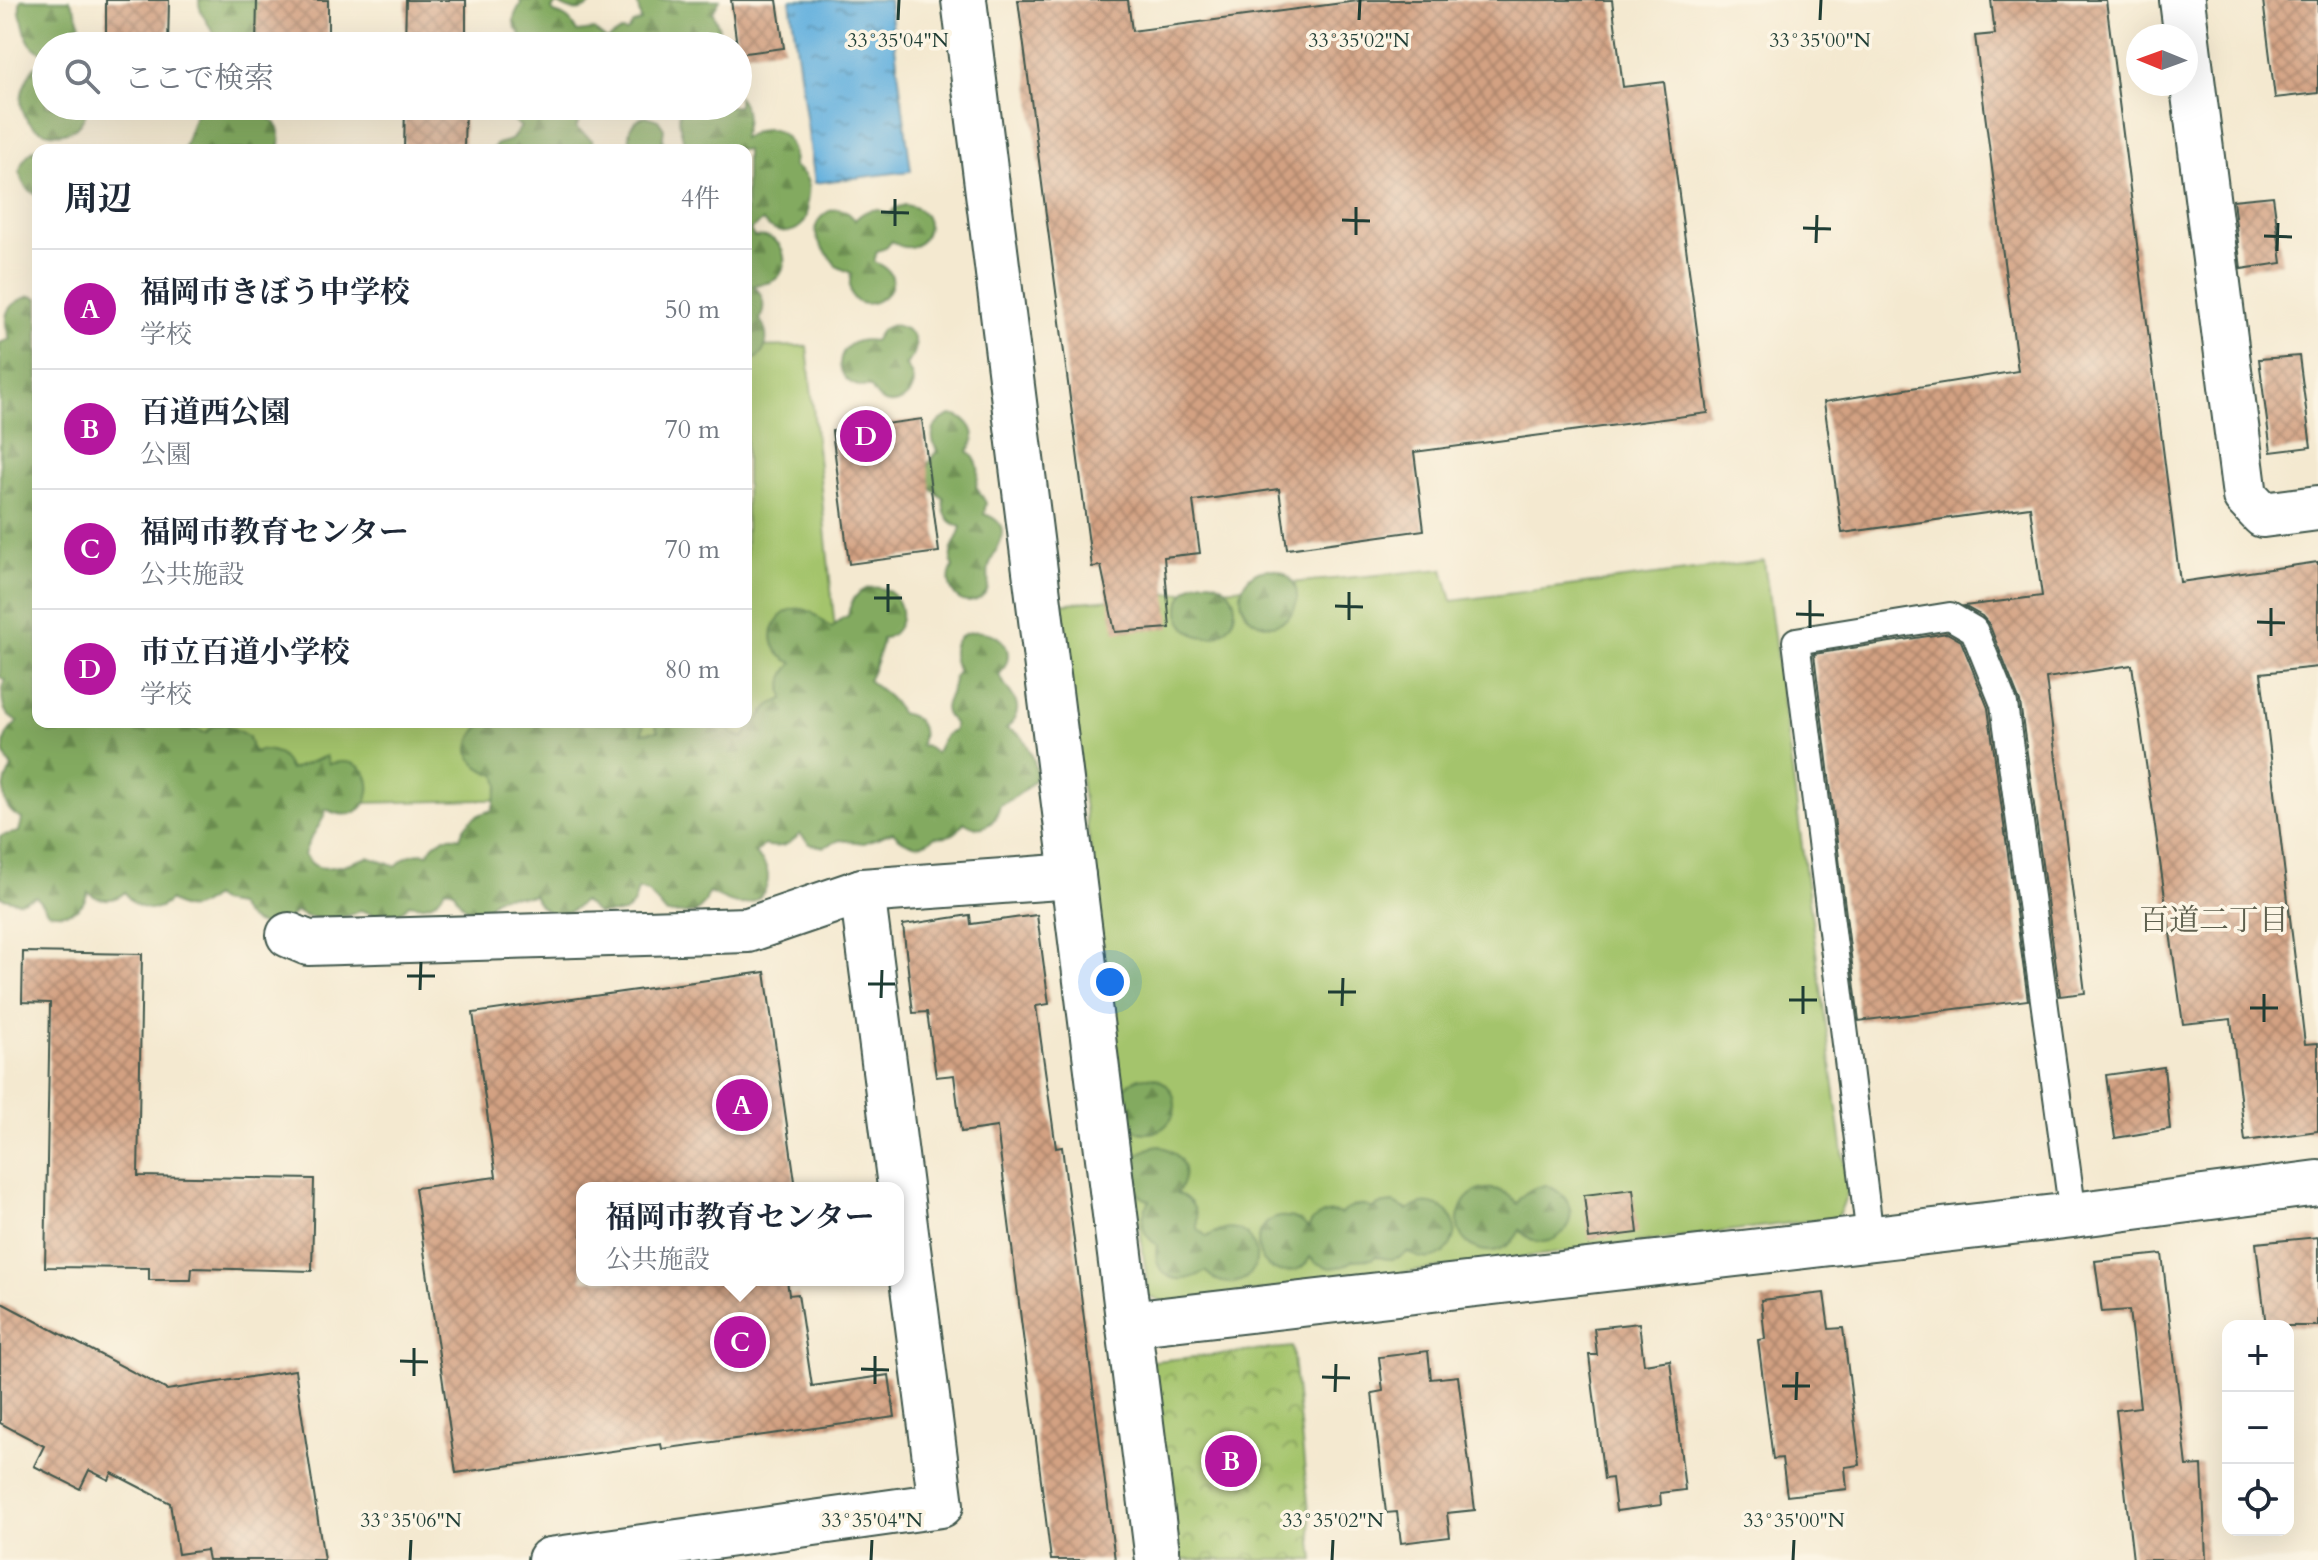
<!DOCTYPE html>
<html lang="ja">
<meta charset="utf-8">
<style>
:root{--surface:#fff;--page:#f6f6f7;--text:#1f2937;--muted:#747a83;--line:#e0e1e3;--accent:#b5179e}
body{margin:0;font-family:Cardo,"Noto Serif JP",serif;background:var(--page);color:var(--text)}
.controls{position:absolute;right:24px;bottom:24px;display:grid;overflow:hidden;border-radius:16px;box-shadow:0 8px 32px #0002}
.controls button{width:72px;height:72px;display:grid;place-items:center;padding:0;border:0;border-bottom:2px solid var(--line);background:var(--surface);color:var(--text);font:40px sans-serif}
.compass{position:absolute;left:2126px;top:24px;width:72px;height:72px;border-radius:50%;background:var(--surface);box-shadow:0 8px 32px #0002;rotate:271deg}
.you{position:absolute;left:1110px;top:982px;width:28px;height:28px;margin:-20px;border:6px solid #fff;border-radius:50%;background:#1a73e8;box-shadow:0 0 0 12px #1a73e833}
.badge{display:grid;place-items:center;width:52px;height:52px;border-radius:50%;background:var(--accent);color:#fff;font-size:26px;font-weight:700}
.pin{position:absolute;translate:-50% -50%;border:4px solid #fff;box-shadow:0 2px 8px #0006}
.popup{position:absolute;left:576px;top:1182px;width:328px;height:104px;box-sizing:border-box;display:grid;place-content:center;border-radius:16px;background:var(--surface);filter:drop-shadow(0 2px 6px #0005);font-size:26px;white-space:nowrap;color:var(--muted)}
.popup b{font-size:30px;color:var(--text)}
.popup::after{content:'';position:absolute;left:50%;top:100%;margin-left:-16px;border:16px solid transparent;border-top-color:var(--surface)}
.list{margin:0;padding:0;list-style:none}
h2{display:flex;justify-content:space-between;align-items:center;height:104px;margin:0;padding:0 32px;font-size:34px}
h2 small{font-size:26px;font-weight:400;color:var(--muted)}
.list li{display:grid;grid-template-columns:52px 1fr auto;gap:24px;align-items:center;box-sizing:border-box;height:120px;padding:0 32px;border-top:2px solid var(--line)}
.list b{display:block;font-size:30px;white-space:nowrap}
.list p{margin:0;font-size:26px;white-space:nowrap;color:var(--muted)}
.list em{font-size:26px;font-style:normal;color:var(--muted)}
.icon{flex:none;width:44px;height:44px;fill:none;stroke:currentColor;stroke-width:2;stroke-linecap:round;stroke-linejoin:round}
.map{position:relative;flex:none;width:2318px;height:1560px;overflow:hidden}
.search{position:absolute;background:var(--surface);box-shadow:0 8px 32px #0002;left:32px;top:32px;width:720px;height:88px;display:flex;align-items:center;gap:20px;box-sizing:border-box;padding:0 28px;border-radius:44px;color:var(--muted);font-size:30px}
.panel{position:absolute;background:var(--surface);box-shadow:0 8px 32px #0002;left:32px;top:144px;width:720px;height:584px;border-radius:16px}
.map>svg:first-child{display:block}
.grass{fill:#a4c46c;stroke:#628050;stroke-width:2}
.forest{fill:url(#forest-firs);stroke:#51744a;stroke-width:2}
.park{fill:url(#park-crowns);stroke:#628050;stroke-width:2}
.water{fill:url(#water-ripples);stroke:#427789;stroke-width:2}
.building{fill:url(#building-cross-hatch)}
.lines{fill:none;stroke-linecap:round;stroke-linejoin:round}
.service-casing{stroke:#3f574b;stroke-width:30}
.minor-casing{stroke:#3f574b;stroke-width:48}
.service{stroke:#fff;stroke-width:26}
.minor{stroke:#fff;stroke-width:44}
.ticks{fill:none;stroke:#1f3d34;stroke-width:3}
.labels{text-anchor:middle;stroke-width:7;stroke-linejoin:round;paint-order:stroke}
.neighbourhood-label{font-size:30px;fill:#5e604f;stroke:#fcf5e5}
.ticks-label{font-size:20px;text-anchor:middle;fill:#1f3d34;stroke:#fcf5e5;stroke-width:7;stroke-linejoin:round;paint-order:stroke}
</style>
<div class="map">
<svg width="2318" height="1560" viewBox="0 0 2318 1560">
<defs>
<pattern id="forest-firs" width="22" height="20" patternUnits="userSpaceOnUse" patternTransform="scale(2)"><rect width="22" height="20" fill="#83aa60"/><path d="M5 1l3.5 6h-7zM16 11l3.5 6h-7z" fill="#6b8c50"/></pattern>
<pattern id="park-crowns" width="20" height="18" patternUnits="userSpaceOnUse" patternTransform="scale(2)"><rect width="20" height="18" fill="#a4c46c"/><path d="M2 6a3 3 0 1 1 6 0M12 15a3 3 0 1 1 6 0" fill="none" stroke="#85a05a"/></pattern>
<pattern id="water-ripples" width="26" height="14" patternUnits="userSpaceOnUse" patternTransform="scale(2)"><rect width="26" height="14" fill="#65b1de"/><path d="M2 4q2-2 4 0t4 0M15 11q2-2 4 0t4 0" fill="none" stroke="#5391b5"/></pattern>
<pattern id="building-cross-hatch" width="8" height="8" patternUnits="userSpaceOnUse" patternTransform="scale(2)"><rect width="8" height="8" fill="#d3a182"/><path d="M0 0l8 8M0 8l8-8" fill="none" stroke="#ab846b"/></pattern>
</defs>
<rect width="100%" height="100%" fill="#fcf5e5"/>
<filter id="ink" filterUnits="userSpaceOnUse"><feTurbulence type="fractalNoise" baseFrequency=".0125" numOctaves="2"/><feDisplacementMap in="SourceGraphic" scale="16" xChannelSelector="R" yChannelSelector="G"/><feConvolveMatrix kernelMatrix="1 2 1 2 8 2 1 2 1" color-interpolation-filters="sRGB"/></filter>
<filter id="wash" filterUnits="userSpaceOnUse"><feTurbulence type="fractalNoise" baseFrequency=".006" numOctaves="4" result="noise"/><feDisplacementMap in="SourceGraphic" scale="32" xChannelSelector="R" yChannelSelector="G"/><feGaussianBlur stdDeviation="1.8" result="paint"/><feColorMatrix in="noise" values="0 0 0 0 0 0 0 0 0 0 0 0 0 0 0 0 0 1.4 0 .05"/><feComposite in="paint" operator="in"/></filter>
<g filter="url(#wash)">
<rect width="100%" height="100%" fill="#f4e9d0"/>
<g class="grass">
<polygon points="807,346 851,791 158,808 157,722 746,722 746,347"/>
<polygon points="1764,561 1848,1191 1838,1217 1167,1303 1149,1297 1058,604 1443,569 1452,601"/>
</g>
<g class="forest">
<path d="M 21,0 L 70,0 C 80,17 84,28 74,46 L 46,46 L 46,55 C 31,48 27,41 24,26 C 21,15 18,11 21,0 Z"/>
<path d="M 199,0 L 253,0 L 262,9 L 263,36 L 254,46 L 187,46 C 195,37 205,38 216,39 C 211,24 198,14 199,0 Z"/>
<path d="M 520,0 L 594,0 C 585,15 570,12 557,3 L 552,9 L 554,13 C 566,16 572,21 577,32 L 594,30 L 607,40 L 621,31 L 627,32 L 633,24 L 641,21 L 637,0 L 720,0 L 713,12 L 719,29 L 713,46 L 526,46 C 520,27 505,27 521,4 Z"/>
<path d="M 46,61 L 46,106 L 88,106 C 79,155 2,134 26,82 C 31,71 33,64 46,61 Z"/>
<path d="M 738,97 C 749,109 746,124 742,138 C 748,136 757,129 765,129 C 786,128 796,148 793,166 C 810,176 810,185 807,202 C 807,206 808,211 807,215 C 802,236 774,237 763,221 L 750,230 L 754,237 C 758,237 763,236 767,237 C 785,242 790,266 777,278 C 769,285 760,283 753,286 C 764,294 766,308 760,320 C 771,336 768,358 746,362 L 746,150 L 683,150 C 686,134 675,126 681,106 L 738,106 Z"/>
<path d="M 201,106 L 259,106 L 261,114 C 278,119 283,134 279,150 L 183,150 C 189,135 191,119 201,106 Z"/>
<polygon points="508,106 580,106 581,116 576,128 592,140 595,150 492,150 497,144 511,140 521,127 512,120"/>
<path d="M 646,116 L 658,120 L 664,129 L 662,143 L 672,144 L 679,150 L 635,149 C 624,134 629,122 646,116 Z"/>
<path d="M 47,144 L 63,150 L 38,150 L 38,196 C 9,181 18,152 47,144 Z"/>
<path d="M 905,205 C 949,211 921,265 892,241 L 886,248 L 877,251 L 874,262 C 930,283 839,338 851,273 L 836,266 C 831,257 817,244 816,234 C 813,219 831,204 846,211 C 847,212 855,219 855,220 C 865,209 877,206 889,215 L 895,208 Z"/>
<path d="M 31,296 L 38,298 L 38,722 L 186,722 L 189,727 L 206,733 L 211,727 L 224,723 L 249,737 L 253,752 C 270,747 283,753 290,770 L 326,756 L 329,764 C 389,748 377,837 326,809 C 322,828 309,834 304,855 C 308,858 310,863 314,865 C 327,873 356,861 368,857 L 396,866 C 406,856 414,851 428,854 C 433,841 446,834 460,838 C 465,821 476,815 492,810 L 499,785 L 496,775 C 467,766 460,746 482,724 L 644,722 L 642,733 L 658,731 L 654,722 L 730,722 L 731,733 L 743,738 L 771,704 L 784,699 C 780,683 782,675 793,663 C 752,647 779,595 811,612 C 818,616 825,624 832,628 L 842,618 L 848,616 C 854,570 910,585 900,623 C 897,631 891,637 882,639 C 882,647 872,675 868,680 C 880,690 894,698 900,713 C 919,716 927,728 920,746 L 928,747 L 935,753 C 942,744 940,735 954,730 L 954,723 C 937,708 949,701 953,685 C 956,672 950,683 958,672 C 929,609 1039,627 999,675 C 1010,697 1030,705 1006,729 C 1019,733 1024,737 1029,749 C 1041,774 1039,780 1017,795 C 1010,800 1008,802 1000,805 C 997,823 981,835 964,822 C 957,835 949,838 935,836 C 921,850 905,845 893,832 L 864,843 L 840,840 L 824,847 L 810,844 L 800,834 C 788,846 780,849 764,845 L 755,854 C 758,857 762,860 764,864 C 776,883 759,907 738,904 C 727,903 719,896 708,893 L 705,903 L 695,913 L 667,914 L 648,892 L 638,889 L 634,903 L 624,913 L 598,914 L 583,901 C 567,918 545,920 534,895 C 522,899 509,892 497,898 C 491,901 493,903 488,907 C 473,918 459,905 454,891 L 445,888 C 439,904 425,908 409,904 C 389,926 383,916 360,910 C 347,920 308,922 296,911 C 277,933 251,929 237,905 L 219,902 L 213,896 C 200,909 184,914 170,900 C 155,915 134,910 125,892 C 115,902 98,901 88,892 C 82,912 68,916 48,912 L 36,896 L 19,902 L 0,897 L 0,836 L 19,832 L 22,819 C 0,809 0,787 12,768 C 0,752 1,735 18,722 C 0,714 0,697 5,680 L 0,677 L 0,343 L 10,339 C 1,316 6,303 31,296 Z"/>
<path d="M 893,325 C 917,329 923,349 905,365 C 931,393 885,422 871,387 C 828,390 831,333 874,341 L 882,329 Z"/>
<path d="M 951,415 C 970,418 981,434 968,451 C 980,462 980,471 976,486 L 986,503 L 984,514 C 1017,525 996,546 989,566 C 986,577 994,590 979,599 C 958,611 942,584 953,567 C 946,550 957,543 961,527 C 947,522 942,512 944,498 C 923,488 921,468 937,451 C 928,434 933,422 951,415 Z"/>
<circle cx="1269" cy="597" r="28"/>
<circle cx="1207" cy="609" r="28"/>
<circle cx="1147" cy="1105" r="28"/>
<path d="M 1160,1146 C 1183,1154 1192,1172 1177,1193 C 1193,1200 1198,1211 1197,1228 L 1207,1237 C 1253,1204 1277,1275 1233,1283 C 1221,1284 1213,1279 1205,1271 C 1181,1288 1151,1278 1157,1245 C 1140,1234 1139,1217 1150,1201 C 1116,1187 1125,1150 1160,1146 Z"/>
<path d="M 1546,1185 C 1601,1208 1550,1267 1520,1230 C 1500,1271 1444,1246 1461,1208 C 1465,1198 1473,1191 1484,1189 C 1499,1187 1508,1193 1517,1204 C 1523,1191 1533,1188 1546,1185 Z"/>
<path d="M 1393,1203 L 1408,1210 C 1418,1203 1427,1201 1438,1206 C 1473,1219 1448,1278 1408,1252 C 1397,1260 1388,1261 1376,1256 L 1372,1259 L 1353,1260 L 1344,1266 L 1330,1268 L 1316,1263 L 1310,1257 C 1307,1264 1300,1270 1291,1271 C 1253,1278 1246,1222 1280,1217 C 1292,1216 1301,1219 1308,1228 C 1313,1216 1329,1209 1341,1214 C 1352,1205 1361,1203 1374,1209 L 1378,1205 Z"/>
</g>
<polygon class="park" points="1292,1347 1314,1560 1169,1560 1146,1362"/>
<polygon class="water" points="790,0 889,0 911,171 815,183"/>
<g id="blocks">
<g class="building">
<polygon points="106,0 169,0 168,46 106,46"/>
<polygon points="257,0 328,0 328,46 256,46"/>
<polygon points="406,0 466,0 466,46 405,46"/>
<polygon points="731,0 777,0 784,48 738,54"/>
<polygon points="1018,0 1128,0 1132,31 1365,0 1612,0 1623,87 1664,82 1708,413 1414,452 1424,530 1287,549 1279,489 1193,501 1200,553 1164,557 1170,628 1115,632 1101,566 1092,567"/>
<polygon points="1991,0 2106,0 2180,582 2318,562 2318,667 2261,673 2305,1044 2318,1043 2318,1131 2245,1141 2231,1019 2183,1024 2132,665 2046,678 2085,993 2060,996 2020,702 1989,624 1982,616 1964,606 2042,596 2030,507 1842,533 1824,402 2018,371 1975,36 1995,34"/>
<polygon points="2263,0 2318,0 2318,93 2275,98"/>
<polygon points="405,106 465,106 464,150 404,150"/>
<polygon points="2273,196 2282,263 2241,269 2233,200"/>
<polygon points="2299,356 2311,447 2271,452 2259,359"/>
<polygon points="922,419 939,552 849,564 832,431"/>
<polygon points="1947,633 1961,641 1988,708 2028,1000 1859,1021 1814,654"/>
<polygon points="970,915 971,924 1037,915 1049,1004 1036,1006 1056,1148 1062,1147 1115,1560 1051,1560 997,1127 961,1132 954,1075 936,1077 927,1012 913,1013 903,925"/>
<polygon points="23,952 142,954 138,1176 314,1179 312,1271 192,1268 191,1280 149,1280 149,1268 45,1267 50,1003 22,1002"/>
<polygon points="765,972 796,1188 582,1188 582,1280 787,1280 789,1295 798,1294 812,1386 889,1375 895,1417 662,1449 661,1444 456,1473 415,1188 496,1177 473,1013"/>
<polygon points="2164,1067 2170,1129 2115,1138 2106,1075"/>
<polygon points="1633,1189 1638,1233 1589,1239 1584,1195"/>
<polygon points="2318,1237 2318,1326 2266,1326 2256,1243"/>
<polygon points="2162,1254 2187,1466 2202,1465 2206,1560 2133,1560 2116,1410 2140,1407 2129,1310 2102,1312 2095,1261"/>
<polygon points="1824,1293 1829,1329 1843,1328 1860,1465 1845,1467 1847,1489 1787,1496 1782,1458 1773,1459 1758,1340 1765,1339 1761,1300"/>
<polygon points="0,1302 167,1390 295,1370 324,1560 208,1560 206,1550 178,1554 170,1503 112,1473 109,1480 89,1470 80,1489 34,1466 44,1446 0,1423"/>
<polygon points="1639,1323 1644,1364 1670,1360 1685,1490 1660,1493 1661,1505 1616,1511 1612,1478 1604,1479 1589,1355 1597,1355 1594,1328"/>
<polygon points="1428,1351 1431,1379 1458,1376 1475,1510 1447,1513 1450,1537 1401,1543 1397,1512 1386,1513 1372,1393 1383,1391 1379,1357"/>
</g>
</g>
</g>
<g filter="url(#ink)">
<use href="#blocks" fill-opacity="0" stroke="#3f574b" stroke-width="2"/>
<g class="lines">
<g class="service-casing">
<polyline id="service" points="1870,1237 1796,641 1950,616 1974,630 2004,704 2073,1215"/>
</g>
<g class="minor-casing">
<g id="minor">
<polyline points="964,0 1158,1560"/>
<polyline points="2182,0 2245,496 2263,515 2318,508"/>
<polyline points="289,935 308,943 748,930 862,891 1073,876"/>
<polyline points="1128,1324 2073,1215 2318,1183"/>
<polyline points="550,1560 941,1505 862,891"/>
</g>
</g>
<use href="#service" class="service"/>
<use href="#minor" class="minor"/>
</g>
</g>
<path class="ticks" d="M 898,20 L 899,0M 1359,20 L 1360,0M 1820,20 L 1821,0M 881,212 L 909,213M 1342,220 L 1370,221M 895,226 L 895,199M 1803,228 L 1831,229M 1356,235 L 1356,207M 2264,236 L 2292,237M 1816,243 L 1817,215M 2277,251 L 2278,223M 874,598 L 902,598M 1335,606 L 1363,607M 888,612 L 888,584M 1796,614 L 1824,615M 1349,620 L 1349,592M 2257,622 L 2285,623M 1810,628 L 1810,600M 2271,636 L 2271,608M 407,976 L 435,976M 868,984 L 895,984M 420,990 L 421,962M 1328,992 L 1356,992M 881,998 L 882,970M 1789,1000 L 1817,1000M 1342,1006 L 1343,978M 2250,1008 L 2278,1008M 1803,1014 L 1803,986M 2264,1022 L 2264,994M 400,1361 L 428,1362M 861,1369 L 889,1370M 414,1376 L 414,1348M 1322,1377 L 1350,1378M 875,1384 L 875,1356M 1782,1386 L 1810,1386M 1335,1392 L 1336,1364M 1796,1400 L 1797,1372M 410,1560 L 411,1540M 871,1560 L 872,1540M 1332,1560 L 1333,1540M 1793,1560 L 1794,1540"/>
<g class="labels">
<g class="neighbourhood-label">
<text x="2214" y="930">百道二丁目</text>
</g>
</g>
<g class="ticks-label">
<text x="898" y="47">33°35'04"N</text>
<text x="1359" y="47">33°35'02"N</text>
<text x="1820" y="47">33°35'00"N</text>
<text x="411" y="1527">33°35'06"N</text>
<text x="872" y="1527">33°35'04"N</text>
<text x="1333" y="1527">33°35'02"N</text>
<text x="1794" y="1527">33°35'00"N</text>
</g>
</svg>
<div class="controls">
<button>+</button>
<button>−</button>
<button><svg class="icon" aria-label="locate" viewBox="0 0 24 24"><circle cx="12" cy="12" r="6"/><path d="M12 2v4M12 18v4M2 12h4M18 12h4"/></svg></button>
</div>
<svg class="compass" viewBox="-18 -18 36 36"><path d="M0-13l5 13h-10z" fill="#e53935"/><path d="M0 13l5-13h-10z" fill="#747a83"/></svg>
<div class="you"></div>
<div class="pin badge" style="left:742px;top:1105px">A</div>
<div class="pin badge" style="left:1231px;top:1461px">B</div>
<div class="pin badge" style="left:740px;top:1342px">C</div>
<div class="popup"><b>福岡市教育センター</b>公共施設</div>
<div class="pin badge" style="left:866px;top:436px">D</div>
<div class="search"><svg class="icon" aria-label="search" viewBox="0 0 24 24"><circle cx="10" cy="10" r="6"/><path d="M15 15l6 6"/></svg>ここで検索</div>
<section class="panel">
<h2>周辺<small>4件</small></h2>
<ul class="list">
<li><span class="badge">A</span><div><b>福岡市きぼう中学校</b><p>学校</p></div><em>50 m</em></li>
<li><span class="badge">B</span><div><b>百道西公園</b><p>公園</p></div><em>70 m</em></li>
<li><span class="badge">C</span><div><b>福岡市教育センター</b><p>公共施設</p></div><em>70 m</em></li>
<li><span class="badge">D</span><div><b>市立百道小学校</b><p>学校</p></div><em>80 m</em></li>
</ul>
</section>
</div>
